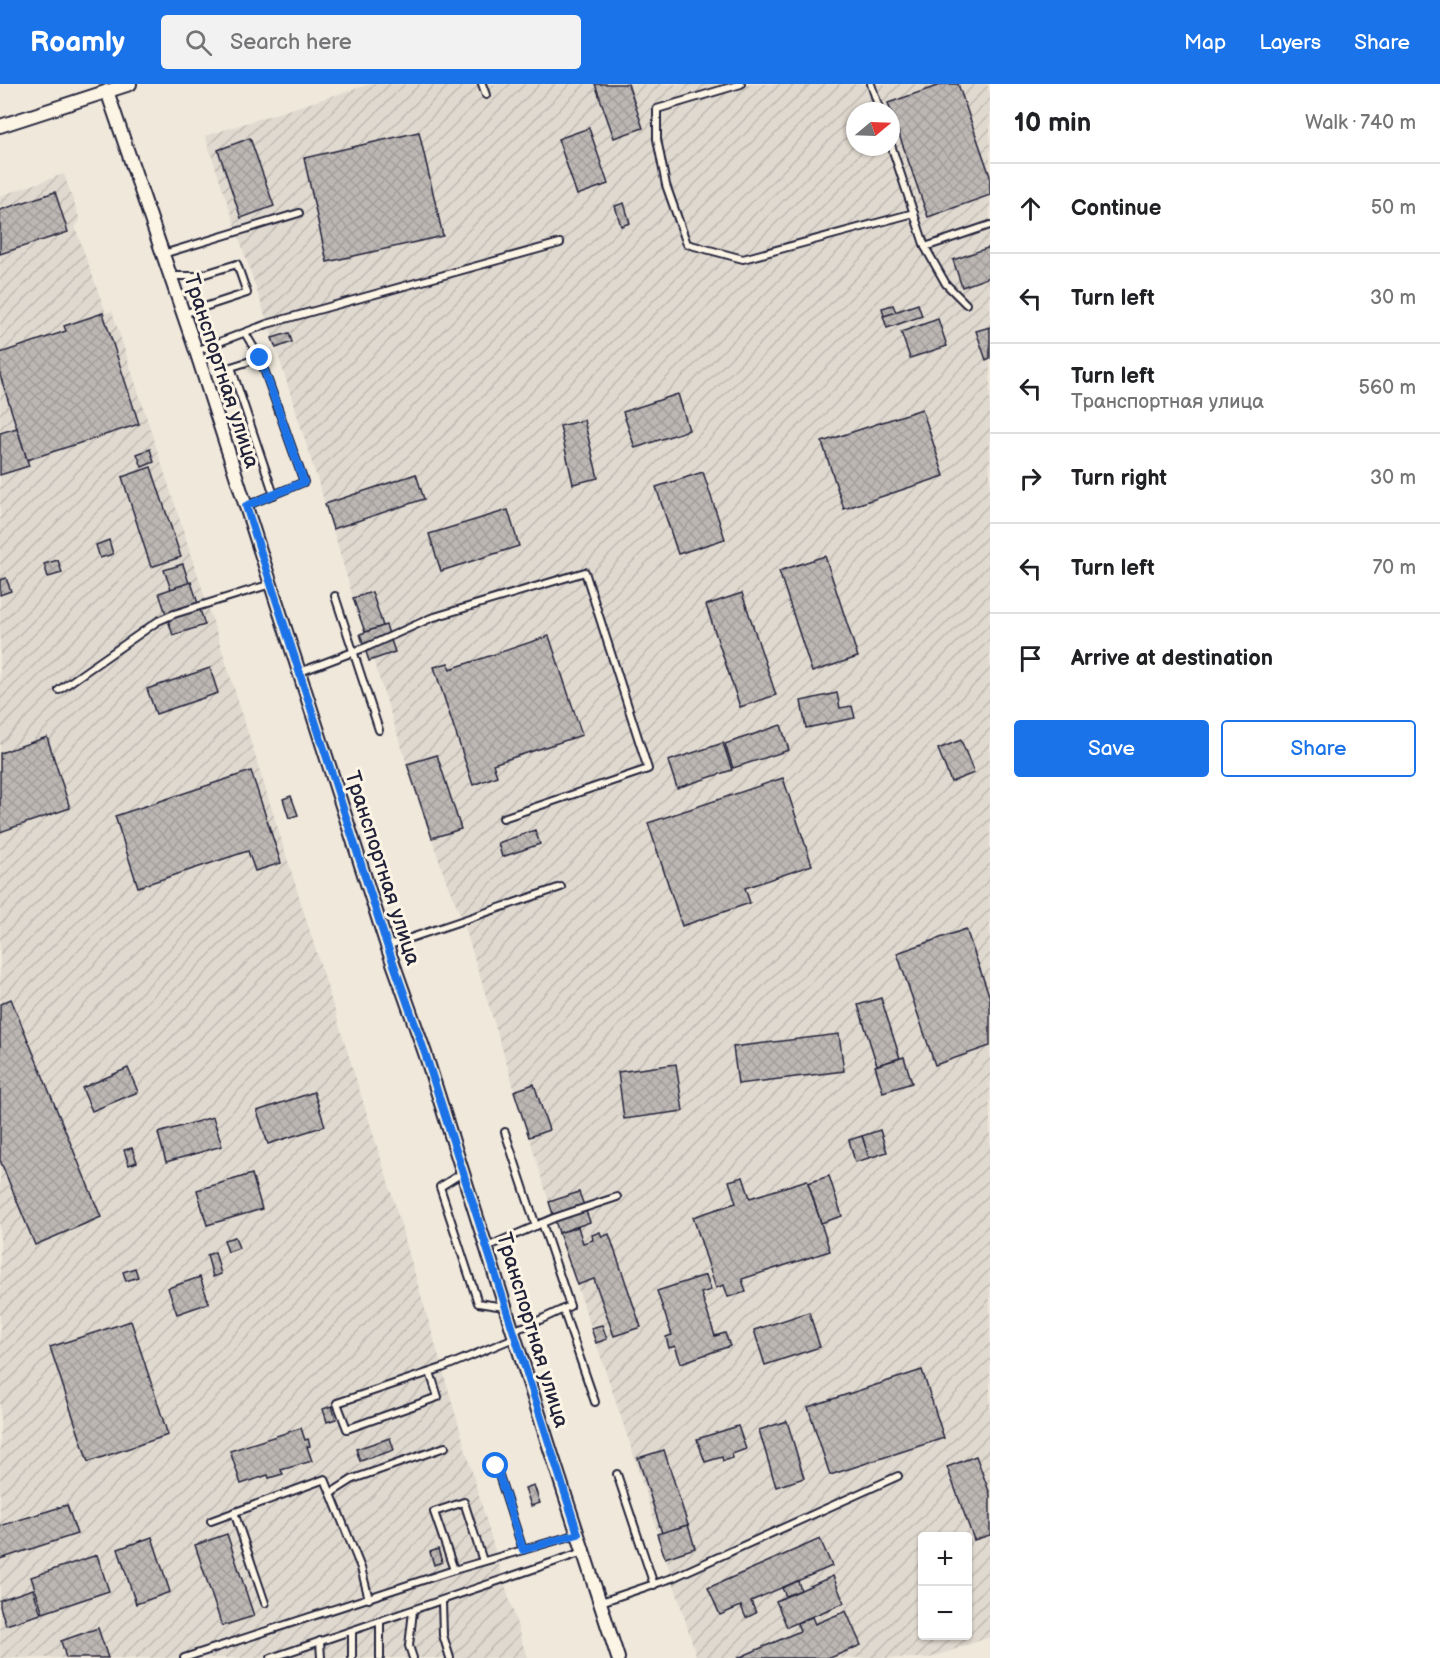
<!DOCTYPE html>
<meta charset="utf-8">
<style>
:root{--surface:#fff;--page:#f2f2f2;--text:#202124;--muted:#757577;--line:#e0e0e0;--accent:#1a73e8}
body{margin:0;font-family:"Balsamiq Sans",sans-serif;background:var(--page);color:var(--text)}
.controls{position:absolute;right:18px;bottom:18px;display:grid;overflow:hidden;border-radius:6px;box-shadow:0 2px 4px #0004}
.controls button{width:54px;height:54px;display:grid;place-items:center;padding:0;border:0;border-bottom:2px solid var(--line);background:var(--surface);color:var(--text);font:30px sans-serif}
.compass{position:absolute;left:846px;top:18px;width:54px;height:54px;border-radius:50%;background:var(--surface);box-shadow:0 2px 4px #0004;rotate:71deg}
.stop{position:absolute;width:18px;height:18px;margin:-14px;border:4px solid #1a73e8;border-radius:50%;background:#fff}
.stop.end{background:#1a73e8;border-color:#fff;box-shadow:0 2px 6px #0008}
.list{margin:0;padding:0;list-style:none}
h2{display:flex;justify-content:space-between;align-items:center;height:78px;margin:0;padding:0 24px;font-size:26px}
h2 small{font-size:20px;font-weight:400;color:var(--muted)}
.list li{display:grid;grid-template-columns:39px 1fr auto;gap:18px;align-items:center;box-sizing:border-box;height:90px;padding:0 24px;border-top:2px solid var(--line)}
.list b{display:block;font-size:22px;white-space:nowrap}
.list p{margin:0;font-size:20px;white-space:nowrap;color:var(--muted)}
.list em{font-size:20px;font-style:normal;color:var(--muted)}
.actions{display:flex;gap:12px;padding:18px 24px}
.actions a{flex:1;padding:14px 0;border:2px solid var(--accent);border-radius:6px;text-align:center;font-size:21px;color:var(--accent)}
.actions .main{background:var(--accent);color:#fff}
.icon{flex:none;width:33px;height:33px;fill:none;stroke:currentColor;stroke-width:2;stroke-linecap:round;stroke-linejoin:round}
.map{position:relative;flex:none;width:990px;height:1574px;overflow:hidden}
header{display:flex;align-items:center;gap:36px;box-sizing:border-box;height:84px;padding:0 30px;background:var(--accent);color:#fff}
header strong{font-size:28px}
nav{display:flex;gap:33px;margin-inline-start:auto;font-size:21px}
.search{width:420px;height:54px;background:var(--page);display:flex;align-items:center;gap:15px;box-sizing:border-box;padding:0 21px;border-radius:6px;color:var(--muted);font-size:22px}
main{display:flex}
aside{flex:1;background:var(--surface)}
.map>svg:first-child{display:block}
.industrial{fill:url(#industrial-furrows);fill-rule:evenodd}
.building{fill:url(#building-cross-hatch);stroke:#22223b;stroke-width:1.5}
.lines{fill:none;stroke-linecap:round;stroke-linejoin:round}
.lane-casing{stroke:#22223b;stroke-width:10}
.street-casing{stroke:#22223b;stroke-width:16}
.lane{stroke:#fcf5e5;stroke-width:6}
.street{stroke:#fcf5e5;stroke-width:12}
.route{stroke:#1a73e8;stroke-width:8}
.labels{text-anchor:middle;stroke-width:6;stroke-linejoin:round;paint-order:stroke}
.street-label{font-size:21px;fill:#22223b;stroke:#fcf5e5}
</style>
<header>
<strong>Roamly</strong>
<div class="search"><svg class="icon" aria-label="search" viewBox="0 0 24 24"><circle cx="10" cy="10" r="6"/><path d="M15 15l6 6"/></svg>Search here</div>
<nav><a>Map</a><a>Layers</a><a>Share</a></nav>
</header>
<main>
<div class="map">
<svg width="990" height="1574" viewBox="0 0 990 1574">
<defs>
<pattern id="industrial-furrows" width="10" height="10" patternUnits="userSpaceOnUse" patternTransform="scale(1.5)"><rect width="10" height="10" fill="#e0d9cf"/><path d="M-1 1l2-2M0 10L10 0M9 11l2-2" fill="none" stroke="#c0bab3"/></pattern>
<pattern id="building-cross-hatch" width="8" height="8" patternUnits="userSpaceOnUse" patternTransform="scale(1.5)"><rect width="8" height="8" fill="#bcb7b3"/><path d="M0 0l8 8M0 8l8-8" fill="none" stroke="#a19d9b"/></pattern>
</defs>
<rect width="100%" height="100%" fill="#efe8db"/>
<filter id="ink" filterUnits="userSpaceOnUse"><feTurbulence type="fractalNoise" baseFrequency=".0167" numOctaves="2"/><feDisplacementMap in="SourceGraphic" scale="12" xChannelSelector="R" yChannelSelector="G"/><feConvolveMatrix kernelMatrix="1 2 1 2 8 2 1 2 1" color-interpolation-filters="sRGB"/></filter>
<g filter="url(#ink)">
<g class="industrial">
<path d="M 371,0 L 987,0 L 990,10 L 990,1553 L 930,1574 L 697,1574 L 632,1366 L 549,1118 L 463,837 L 445,794 L 407,680 L 353,514 L 333,445 L 276,264 L 205,52 ZM 855,27 L 891,27 L 891,63 L 855,63 ZM 922,1452 L 968,1452 L 968,1552 L 922,1552 Z"/>
<polygon points="64,90 80,136 75,143 106,229 112,227 224,572 390,1104 500,1484 527,1574 0,1574 0,112"/>
</g>
<g class="building">
<polygon points="595,0 628,0 643,44 614,54"/>
<polygon points="943,0 958,0 990,92 990,111 928,133 888,19"/>
<polygon points="589,44 608,100 577,111 558,55"/>
<polygon points="419,48 443,152 327,178 304,74"/>
<polygon points="250,54 274,122 241,134 218,66"/>
<polygon points="55,108 68,148 0,170 0,126"/>
<polygon points="624,119 630,139 621,142 615,122"/>
<polygon points="990,163 990,193 962,203 953,176"/>
<polygon points="918,220 922,232 887,244 883,232"/>
<polygon points="893,221 896,228 884,232 882,224"/>
<polygon points="103,229 139,340 27,376 0,291 0,269 66,247 64,242"/>
<polygon points="938,235 947,262 910,274 901,248"/>
<polygon points="990,243 990,274 986,276 976,247"/>
<polygon points="289,249 292,258 276,264 272,254"/>
<polygon points="678,310 689,346 635,364 623,328"/>
<polygon points="922,325 944,392 844,425 822,358"/>
<polygon points="584,336 598,394 573,400 560,342"/>
<polygon points="17,344 29,382 0,391 0,349"/>
<polygon points="150,365 154,378 142,383 137,370"/>
<polygon points="151,383 181,473 151,483 122,393"/>
<polygon points="703,388 725,455 678,470 656,403"/>
<polygon points="416,390 424,415 333,445 325,420"/>
<polygon points="508,426 519,462 441,487 429,450"/>
<polygon points="109,456 113,470 100,474 96,461"/>
<polygon points="825,472 858,573 812,588 779,487"/>
<polygon points="58,476 62,489 48,493 44,480"/>
<polygon points="183,480 189,499 171,505 164,486"/>
<polygon points="6,494 11,507 0,511 0,496"/>
<polygon points="191,498 205,541 173,551 159,509"/>
<polygon points="372,508 383,542 365,548 353,514"/>
<polygon points="742,509 776,611 740,623 706,521"/>
<polygon points="386,541 395,568 369,577 360,550"/>
<polygon points="549,552 582,651 493,680 497,692 473,701 434,583 448,579 450,585"/>
<polygon points="210,584 218,609 156,630 147,605"/>
<polygon points="837,609 840,624 852,622 855,634 806,644 801,617"/>
<polygon points="781,641 789,666 733,684 725,660"/>
<polygon points="47,653 70,724 0,748 0,669"/>
<polygon points="961,656 974,689 951,698 938,665"/>
<polygon points="723,659 732,686 677,704 668,677"/>
<polygon points="437,671 461,745 432,754 407,680"/>
<polygon points="251,687 281,779 255,787 248,767 138,803 115,732"/>
<polygon points="783,694 812,781 745,804 750,819 682,842 648,739"/>
<polygon points="291,712 298,731 289,734 283,715"/>
<polygon points="535,746 540,760 502,773 498,759"/>
<polygon points="966,845 990,914 990,962 935,981 897,869"/>
<polygon points="881,914 900,974 877,981 858,921"/>
<polygon points="11,915 101,1133 35,1161 0,1076 0,920"/>
<polygon points="839,950 844,987 738,1000 733,963"/>
<polygon points="904,973 912,999 883,1008 875,982"/>
<polygon points="676,980 683,1027 624,1035 618,988"/>
<polygon points="128,984 138,1008 92,1027 82,1004"/>
<polygon points="534,1000 549,1046 529,1053 514,1007"/>
<polygon points="314,1008 325,1042 268,1060 257,1027"/>
<polygon points="213,1033 222,1062 166,1078 158,1049"/>
<polygon points="880,1046 887,1068 869,1074 862,1052"/>
<polygon points="862,1052 869,1074 855,1078 849,1056"/>
<polygon points="132,1064 137,1078 129,1081 124,1066"/>
<polygon points="252,1090 262,1125 207,1141 197,1106"/>
<polygon points="829,1092 842,1132 821,1139 808,1099"/>
<polygon points="743,1093 750,1114 807,1096 830,1167 742,1195 746,1208 728,1213 724,1201 716,1204 693,1133 736,1119 729,1097"/>
<polygon points="579,1108 590,1138 559,1149 549,1118"/>
<polygon points="578,1143 583,1159 593,1156 592,1151 600,1148 602,1153 609,1150 641,1243 614,1252 594,1195 577,1201 559,1149"/>
<polygon points="235,1153 239,1164 228,1168 224,1156"/>
<polygon points="215,1168 221,1190 213,1193 207,1171"/>
<polygon points="135,1184 138,1193 126,1197 123,1188"/>
<polygon points="706,1191 711,1206 701,1209 715,1252 725,1249 730,1262 681,1279 675,1262 669,1264 666,1253 672,1251 657,1207"/>
<polygon points="200,1193 209,1219 177,1230 168,1204"/>
<polygon points="809,1228 820,1263 765,1281 754,1246"/>
<polygon points="131,1237 168,1351 88,1378 50,1263"/>
<polygon points="602,1241 607,1255 596,1259 591,1244"/>
<polygon points="922,1286 944,1354 830,1391 808,1323"/>
<polygon points="332,1322 336,1335 327,1338 323,1325"/>
<polygon points="787,1337 804,1394 776,1403 759,1346"/>
<polygon points="738,1342 746,1365 732,1370 733,1374 723,1377 722,1373 705,1378 697,1355"/>
<polygon points="301,1344 305,1356 308,1355 310,1362 307,1363 312,1377 281,1386 283,1390 269,1394 268,1391 241,1400 230,1367"/>
<polygon points="390,1354 394,1366 360,1377 356,1365"/>
<polygon points="664,1366 688,1441 662,1449 638,1374"/>
<polygon points="976,1372 990,1410 990,1451 974,1456 947,1383"/>
<polygon points="534,1401 540,1419 531,1422 525,1404"/>
<polygon points="67,1421 77,1450 0,1475 0,1442"/>
<polygon points="688,1441 695,1464 665,1474 657,1450"/>
<polygon points="227,1450 254,1532 222,1542 195,1461"/>
<polygon points="152,1453 170,1508 136,1520 118,1465"/>
<polygon points="820,1455 832,1482 751,1517 756,1529 746,1534 741,1522 720,1531 708,1504"/>
<polygon points="438,1465 442,1478 434,1481 430,1468"/>
<polygon points="97,1471 109,1507 43,1529 31,1493"/>
<polygon points="833,1492 844,1519 787,1543 776,1517"/>
<polygon points="798,1497 801,1506 786,1512 782,1504"/>
<polygon points="33,1505 41,1530 6,1541 0,1523 0,1516"/>
<polygon points="846,1527 861,1561 830,1574 738,1574 800,1547 797,1539 812,1533 815,1540"/>
<polygon points="98,1544 108,1574 66,1574 61,1557"/>
</g>
<g class="lines">
<g class="lane-casing">
<g id="lane">
<polyline points="482,0 486,11"/>
<polyline points="741,0 657,25 657,55 666,101 687,160 743,175 914,129"/>
<polyline points="871,0 880,27"/>
<polyline points="891,61 925,163 946,200 966,220"/>
<polyline points="925,163 990,141"/>
<polyline points="163,170 299,129"/>
<polyline points="171,192 198,192 237,180 247,209 183,230"/>
<polyline points="245,249 260,274 304,398 246,422"/>
<polyline points="196,267 267,240 560,159"/>
<polyline points="260,274 231,283 274,411"/>
<polyline points="335,512 379,646"/>
<polyline points="300,588 369,562 431,534 585,488 648,685 503,734"/>
<polyline points="59,606 158,537 174,530 271,500"/>
<polyline points="387,862 561,803"/>
<polyline points="505,1048 536,1142"/>
<polyline points="462,1089 440,1103 478,1219 504,1223"/>
<polyline points="487,1163 554,1134 617,1113"/>
<polyline points="563,1225 595,1318"/>
<polyline points="513,1246 529,1241 570,1222 542,1139"/>
<polyline points="430,1288 438,1313 347,1345 337,1319 442,1284 514,1254"/>
<polyline points="496,1382 523,1466"/>
<polyline points="617,1390 654,1501"/>
<polyline points="331,1409 353,1395 445,1363"/>
<polyline points="234,1428 265,1519"/>
<polyline points="211,1437 325,1395 361,1484 369,1515"/>
<polyline points="454,1486 434,1428 464,1418 483,1477"/>
<polyline points="442,1517 443,1551 450,1574"/>
<polyline points="601,1518 672,1494 898,1392"/>
<polyline points="352,1547 352,1574"/>
<polyline points="320,1557 321,1574"/>
<polyline points="184,1574 454,1486 578,1450"/>
<polyline points="271,1574 583,1468"/>
<polyline points="380,1574 380,1538"/>
<polyline points="413,1574 409,1562 413,1527"/>
</g>
</g>
<g class="street-casing">
<g id="street">
<polyline points="107,7 196,267 387,862 425,969 551,1368 618,1574"/>
<polyline points="0,42 130,0"/>
</g>
</g>
<use href="#lane" class="lane"/>
<use href="#street" class="street"/>
</g>
</g>
<g class="lines" filter="url(#ink)">
<polyline class="route" points="260,274 304,398 246,422 387,861 425,969 578,1450 523,1466 496,1382"/>
</g>
<g class="labels">
<g class="street-label">
<text transform="translate(222 287) rotate(72)" y="7">Транспортная улица</text>
<text transform="translate(383 784) rotate(72)" y="7">Транспортная улица</text>
<text transform="translate(533 1246) rotate(73)" y="7">Транспортная улица</text>
</g>
</g>
</svg>
<div class="controls">
<button>+</button>
<button>−</button>
</div>
<svg class="compass" viewBox="-18 -18 36 36"><path d="M0-13l5 13h-10z" fill="#e53935"/><path d="M0 13l5-13h-10z" fill="#757577"/></svg>
<div class="stop" style="left:496px;top:1382px"></div>
<div class="stop end" style="left:260px;top:274px"></div>
</div>
<aside>
<h2>10 min<small>Walk · 740 m</small></h2>
<ul class="list">
<li><svg class="icon" aria-label="ahead" viewBox="0 0 24 24"><path d="M12 20V5M6 11l6-6 6 6"/></svg><div><b>Continue</b></div><em>50 m</em></li>
<li><svg class="icon" aria-label="left" viewBox="0 0 24 24"><path d="M17 20v-9H6M10 6l-5 5 5 5"/></svg><div><b>Turn left</b></div><em>30 m</em></li>
<li><svg class="icon" aria-label="left" viewBox="0 0 24 24"><path d="M17 20v-9H6M10 6l-5 5 5 5"/></svg><div><b>Turn left</b><p>Транспортная улица</p></div><em>560 m</em></li>
<li><svg class="icon" aria-label="right" viewBox="0 0 24 24"><path d="M7 20v-9h11M14 6l5 5-5 5"/></svg><div><b>Turn right</b></div><em>30 m</em></li>
<li><svg class="icon" aria-label="left" viewBox="0 0 24 24"><path d="M17 20v-9H6M10 6l-5 5 5 5"/></svg><div><b>Turn left</b></div><em>70 m</em></li>
<li><svg class="icon" aria-label="arrive" viewBox="0 0 24 24"><path d="M6 21V4h12l-3 4 3 4H6"/></svg><div><b>Arrive at destination</b></div></li>
</ul>
<div class="actions"><a class="main">Save</a><a>Share</a></div>
</aside>
</main>
